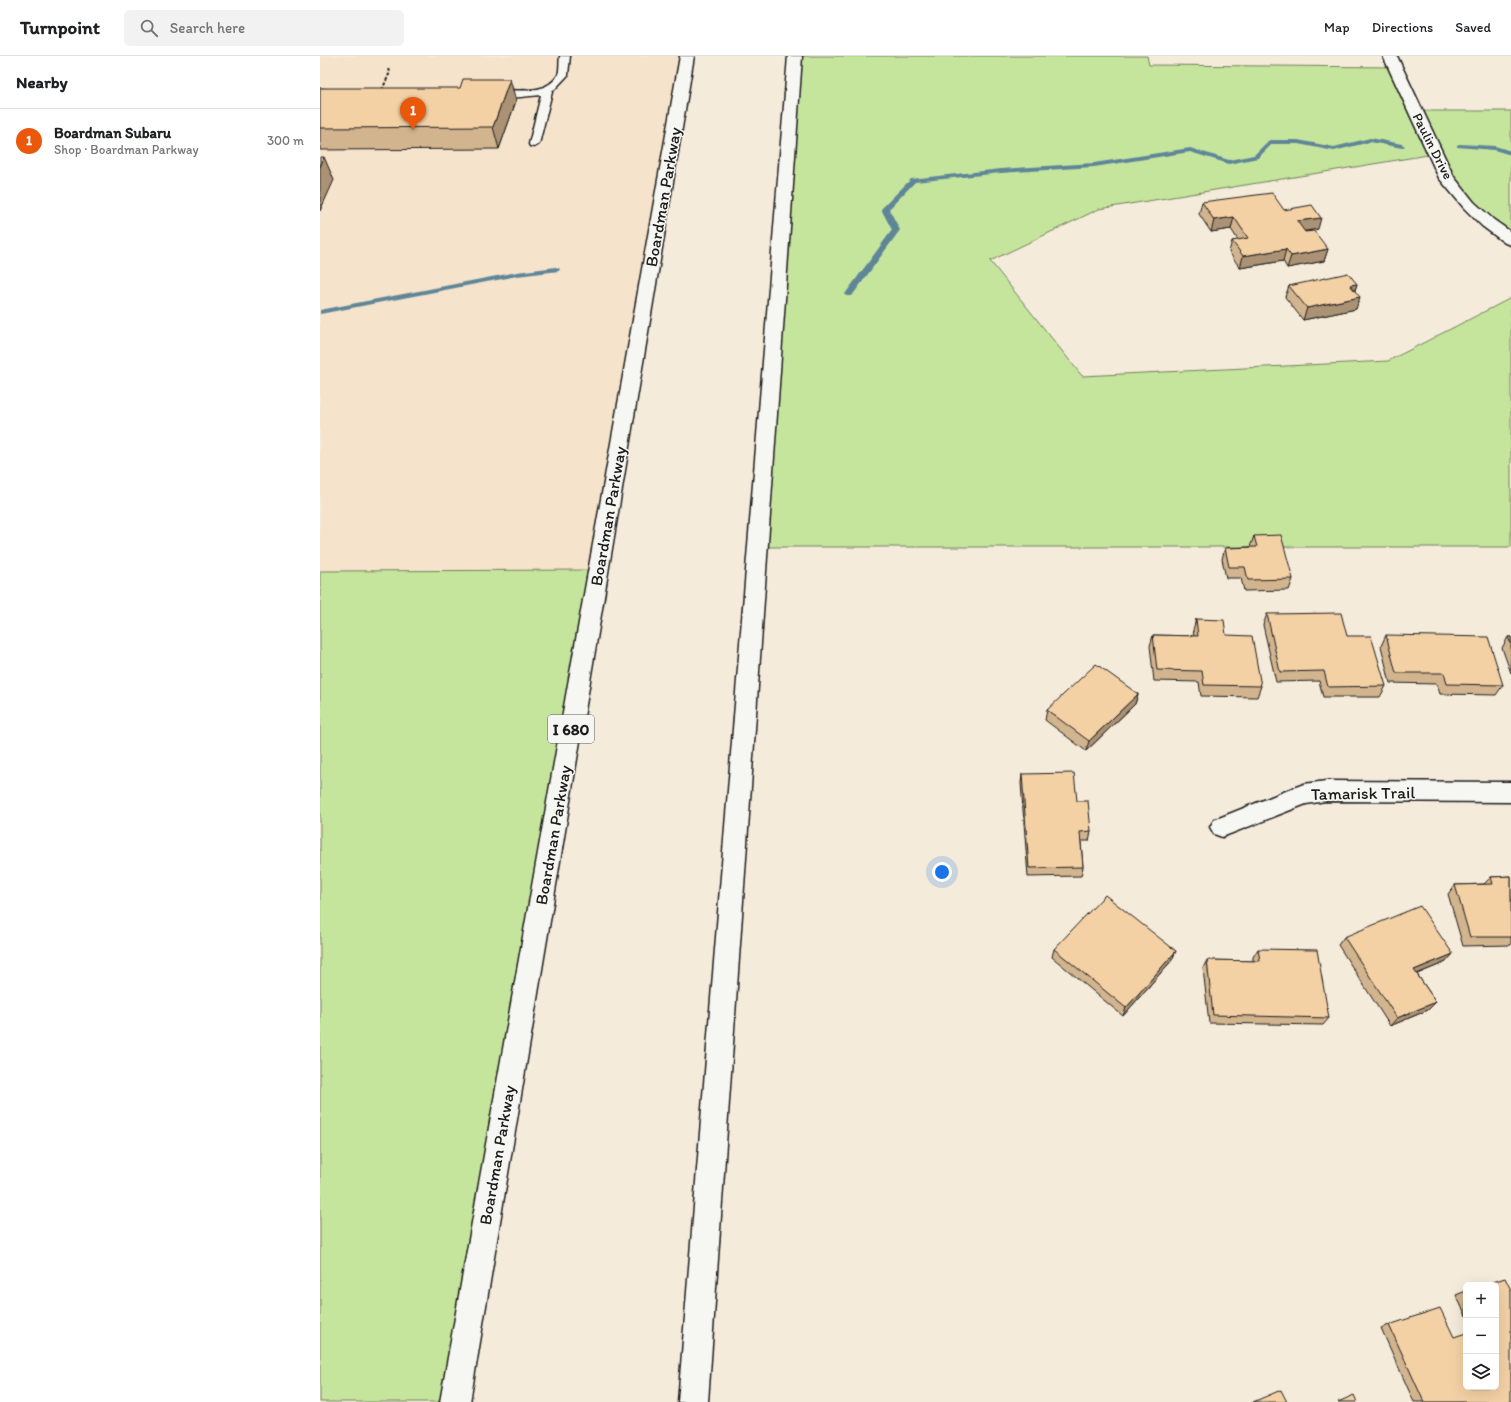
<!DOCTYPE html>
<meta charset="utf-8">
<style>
:root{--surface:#fff;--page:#f2f2f2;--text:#202124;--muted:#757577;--line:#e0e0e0;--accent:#ea580c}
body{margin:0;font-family:Itim,sans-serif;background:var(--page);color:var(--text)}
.controls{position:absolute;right:12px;bottom:12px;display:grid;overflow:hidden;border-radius:6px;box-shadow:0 4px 16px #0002}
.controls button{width:36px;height:36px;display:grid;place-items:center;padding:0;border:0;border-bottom:1px solid var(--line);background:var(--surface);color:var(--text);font:20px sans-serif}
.you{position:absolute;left:622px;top:816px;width:14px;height:14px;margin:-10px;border:3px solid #fff;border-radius:50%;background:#1a73e8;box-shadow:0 0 0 6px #1a73e833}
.badge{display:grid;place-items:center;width:26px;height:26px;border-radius:50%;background:var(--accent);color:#fff;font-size:13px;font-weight:700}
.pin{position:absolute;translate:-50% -33px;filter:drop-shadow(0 1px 2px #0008)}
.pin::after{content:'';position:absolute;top:21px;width:14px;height:12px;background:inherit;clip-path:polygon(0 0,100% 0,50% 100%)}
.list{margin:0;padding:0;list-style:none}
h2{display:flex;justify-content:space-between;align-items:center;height:52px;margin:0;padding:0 16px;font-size:17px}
h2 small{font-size:13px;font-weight:400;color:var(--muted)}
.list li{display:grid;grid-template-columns:26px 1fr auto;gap:12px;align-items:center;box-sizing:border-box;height:64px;padding:0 16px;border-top:1px solid var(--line)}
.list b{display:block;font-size:15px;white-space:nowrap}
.list p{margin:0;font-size:13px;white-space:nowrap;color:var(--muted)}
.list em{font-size:13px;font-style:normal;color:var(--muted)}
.icon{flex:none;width:22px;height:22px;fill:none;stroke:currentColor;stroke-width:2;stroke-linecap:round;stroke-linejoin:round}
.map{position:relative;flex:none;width:1191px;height:1346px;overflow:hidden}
header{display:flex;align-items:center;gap:24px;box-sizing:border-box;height:56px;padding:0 20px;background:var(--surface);border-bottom:1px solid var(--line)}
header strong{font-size:19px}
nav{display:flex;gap:22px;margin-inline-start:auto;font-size:14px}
.search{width:280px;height:36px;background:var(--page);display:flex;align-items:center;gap:10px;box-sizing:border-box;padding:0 14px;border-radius:6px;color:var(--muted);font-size:15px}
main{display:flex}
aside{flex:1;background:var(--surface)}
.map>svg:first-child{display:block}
.built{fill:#f5e3cb}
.green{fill:#c6e59c;stroke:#71805c}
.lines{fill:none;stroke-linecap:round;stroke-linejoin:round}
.stream{fill:#5e8698;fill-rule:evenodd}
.service-casing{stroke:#1c1c1c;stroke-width:3}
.minor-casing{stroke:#1c1c1c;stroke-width:3}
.motorway-casing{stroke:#1c1c1c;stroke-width:3}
.path{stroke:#1c1c1c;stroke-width:2;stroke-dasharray:3 2;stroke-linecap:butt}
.service{fill:#f6f6f2;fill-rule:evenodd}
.minor{fill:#f6f6f2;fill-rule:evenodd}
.motorway{fill:#f6f6f2;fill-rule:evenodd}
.wall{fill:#d2b48e;stroke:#1c1c1c}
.shaded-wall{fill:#ab9274;stroke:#1c1c1c}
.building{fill:#f4d1a5;stroke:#1c1c1c}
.labels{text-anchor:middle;stroke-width:3;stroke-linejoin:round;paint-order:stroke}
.far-street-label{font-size:14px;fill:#1c1c1c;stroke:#f6f6f2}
.shield{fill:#f6f6f2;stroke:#5d5d5c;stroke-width:1}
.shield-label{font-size:16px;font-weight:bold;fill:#1c1c1c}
.street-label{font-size:17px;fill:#1c1c1c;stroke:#f6f6f2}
</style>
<header>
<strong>Turnpoint</strong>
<div class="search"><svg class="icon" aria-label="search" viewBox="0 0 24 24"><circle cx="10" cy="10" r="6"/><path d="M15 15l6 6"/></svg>Search here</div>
<nav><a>Map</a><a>Directions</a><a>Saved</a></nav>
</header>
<main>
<aside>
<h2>Nearby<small></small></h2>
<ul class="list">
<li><span class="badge">1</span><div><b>Boardman Subaru</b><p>Shop · Boardman Parkway</p></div><em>300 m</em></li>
</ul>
</aside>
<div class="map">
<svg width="1191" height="1346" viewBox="0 0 1191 1346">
<rect width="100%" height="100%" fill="#f5ebdb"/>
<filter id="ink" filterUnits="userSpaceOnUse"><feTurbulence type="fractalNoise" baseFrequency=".025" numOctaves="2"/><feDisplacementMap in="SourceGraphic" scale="8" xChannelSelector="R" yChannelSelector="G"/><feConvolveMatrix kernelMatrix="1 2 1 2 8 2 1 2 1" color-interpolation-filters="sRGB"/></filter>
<g filter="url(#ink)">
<polygon class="built" points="0,0 367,0 279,514 0,515"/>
<g class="green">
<polygon points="475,0 827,0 829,9 1074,11 1095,55 1191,55 1191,184 1168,167 1114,98 779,153 670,205 762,320 1068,305 1191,242 1191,491 437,491"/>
<polygon points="279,514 135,1346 0,1346 0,515"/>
</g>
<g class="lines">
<g class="stream">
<polygon points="1050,82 1082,88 1085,90 1082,92 1050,86 1014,95 978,88 952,88 938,102 909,108 870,96 774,111 681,117 595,126 569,153 580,174 532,240 526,240 525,238 572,174 561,153 591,123 681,113 774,107 870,92 909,104 934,99 948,85 950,84 978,84 1014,91"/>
<polygon points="1139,88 1175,90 1191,95 1191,99 1174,94 1137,91 1137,89"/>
<polygon points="236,211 240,213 239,215 197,220 0,258 0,254 197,216"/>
</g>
<g class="service-casing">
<path id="service" d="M 240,0 L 250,0 L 248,19 L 232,36 L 219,88 L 214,91 L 210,90 L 209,88 L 221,39 C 210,40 176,45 169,38 C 178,27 222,46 238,19 C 240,14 239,5 240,0 Z"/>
</g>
<g class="minor-casing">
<g id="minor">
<polygon points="1063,0 1077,0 1134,121 1154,146 1174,164 1191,176 1191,189 1185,187 1162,170 1144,152 1119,122"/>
<polygon points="1006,725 1191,726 1191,746 1006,745 986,748 902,781 894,778 890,771 894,764 976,731 984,728"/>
</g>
</g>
<g class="motorway-casing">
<g id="motorway">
<polygon points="360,0 374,0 150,1346 120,1346"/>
<polygon points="468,0 482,0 388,1346 358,1346"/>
</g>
</g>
<polyline class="path" points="62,34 70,16 69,13"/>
<use href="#service" class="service"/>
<use href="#minor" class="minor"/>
<use href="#motorway" class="motorway"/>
</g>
<g class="wall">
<polygon points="0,32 196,45 179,93 0,94"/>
<polygon points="882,146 964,154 998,173 985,175 1008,193 1004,205 967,212 963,205 920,212 909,196 912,185 918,184 911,173 891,176 879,158"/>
<polygon points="1037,228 1035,234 1036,253 983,264 965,241 969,230"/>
<polygon points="934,480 973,523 969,534 924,535 921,522 906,522 902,503 905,492 930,491"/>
<polygon points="947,558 1027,580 1066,630 1060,641 1003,641 999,625 956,626 943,569"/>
<polygon points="876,563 906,579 941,630 937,641 881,640 879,626 834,625 830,590 833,579 874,580 873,574"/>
<polygon points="1066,579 1183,629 1176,639 1120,638 1117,628 1070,627 1061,590"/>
<polygon points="1188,581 1191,581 1191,617 1182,592"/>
<polygon points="818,638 815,648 766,695 725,664 727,654"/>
<polygon points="702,718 757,745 771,775 769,785 761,785 763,811 761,820 708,821 701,727"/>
<polygon points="1191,820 1191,889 1143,890 1128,838 1135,829 1164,828 1171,821"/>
<polygon points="1024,881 1126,906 1097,918 1116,946 1108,954 1070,970 1018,889"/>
<polygon points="734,893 852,904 803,960 732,901"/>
<polygon points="938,893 1009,962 1003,969 889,967 883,912 887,904 933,905 933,901"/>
<polygon points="1146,1235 1146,1260 1136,1239"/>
<polygon points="1069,1269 1146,1331 1191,1346 1094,1346 1061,1272"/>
</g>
<g class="shaded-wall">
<polygon points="190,23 196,45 179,93 173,71"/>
<polygon points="4,101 14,124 0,155 0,111"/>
<polygon points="914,161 911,173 891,176 894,164"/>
<polygon points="1001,162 998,173 974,177 977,165"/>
<polygon points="966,193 963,205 920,212 923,200"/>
<polygon points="1008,193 1004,205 967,212 971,200"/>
<polygon points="1037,228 1033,240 1030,229"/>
<polygon points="1040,241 1036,253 983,264 987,252"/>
<polygon points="818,638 815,648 766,695 769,685"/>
<polygon points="856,895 852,904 803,960 806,952"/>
<polygon points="1133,898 1126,906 1087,922 1094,914"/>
<polygon points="1116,946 1108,954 1070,970 1077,962"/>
</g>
<g class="building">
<polygon points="143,23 190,23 173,71 0,72 0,32 140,32"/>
<polygon points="0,101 4,101 0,111"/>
<polygon points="952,137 964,154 992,149 1001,162 977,165 985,176 994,175 1008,193 971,200 966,193 923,200 912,185 928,182 914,161 894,164 882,146"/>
<polygon points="1028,217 1037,228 1030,229 1040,241 987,252 969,230"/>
<polygon points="961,479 973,523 928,524 925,511 909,511 905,492 937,491 934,480"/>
<polygon points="1021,557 1027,580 1051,580 1066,630 1008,631 1004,615 960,616 947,558"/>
<polygon points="876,563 904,564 906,579 932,580 941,630 884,629 882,615 837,614 833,579 878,580"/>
<polygon points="1066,579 1168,581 1183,629 1127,628 1124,617 1076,617"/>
<polygon points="1188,581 1191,581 1191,588"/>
<polygon points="776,608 818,638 769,685 727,654"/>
<polygon points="754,717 757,745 768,745 771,775 760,776 763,811 709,812 702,718"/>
<polygon points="1191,820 1191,881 1150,881 1135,829 1173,828 1171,821"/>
<polygon points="785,839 856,895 806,952 734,893"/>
<polygon points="1100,850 1133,898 1094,914 1116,946 1077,962 1024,881"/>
<polygon points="938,893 997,894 1009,962 893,959 887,904 940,905"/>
<polygon points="1185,1222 1191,1234 1191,1346 1104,1346 1069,1269 1120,1252 1134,1281 1146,1277 1146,1331 1176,1331 1176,1229 1164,1229"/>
<polygon points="961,1334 967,1346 933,1346"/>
<polygon points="1034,1339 1037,1346 1018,1346"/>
</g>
</g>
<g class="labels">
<g class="far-street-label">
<text transform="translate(1113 90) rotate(63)" y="5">Paulin Drive</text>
</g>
<rect class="shield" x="228" y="659" width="46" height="28" rx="3"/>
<g class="shield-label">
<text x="251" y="679">I 680</text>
</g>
<g class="street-label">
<text transform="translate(343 141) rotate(-80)" y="6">Boardman Parkway</text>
<text transform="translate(288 460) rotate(-80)" y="6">Boardman Parkway</text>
<text transform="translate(1043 737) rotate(-1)" y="6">Tamarisk Trail</text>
<text transform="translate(233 779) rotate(-80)" y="6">Boardman Parkway</text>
<text transform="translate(177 1099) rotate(-80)" y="6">Boardman Parkway</text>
</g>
</g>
</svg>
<div class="controls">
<button>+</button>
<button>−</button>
<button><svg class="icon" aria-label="layers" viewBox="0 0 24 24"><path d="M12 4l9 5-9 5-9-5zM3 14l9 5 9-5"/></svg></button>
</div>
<div class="you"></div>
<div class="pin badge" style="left:93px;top:74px">1</div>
</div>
</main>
